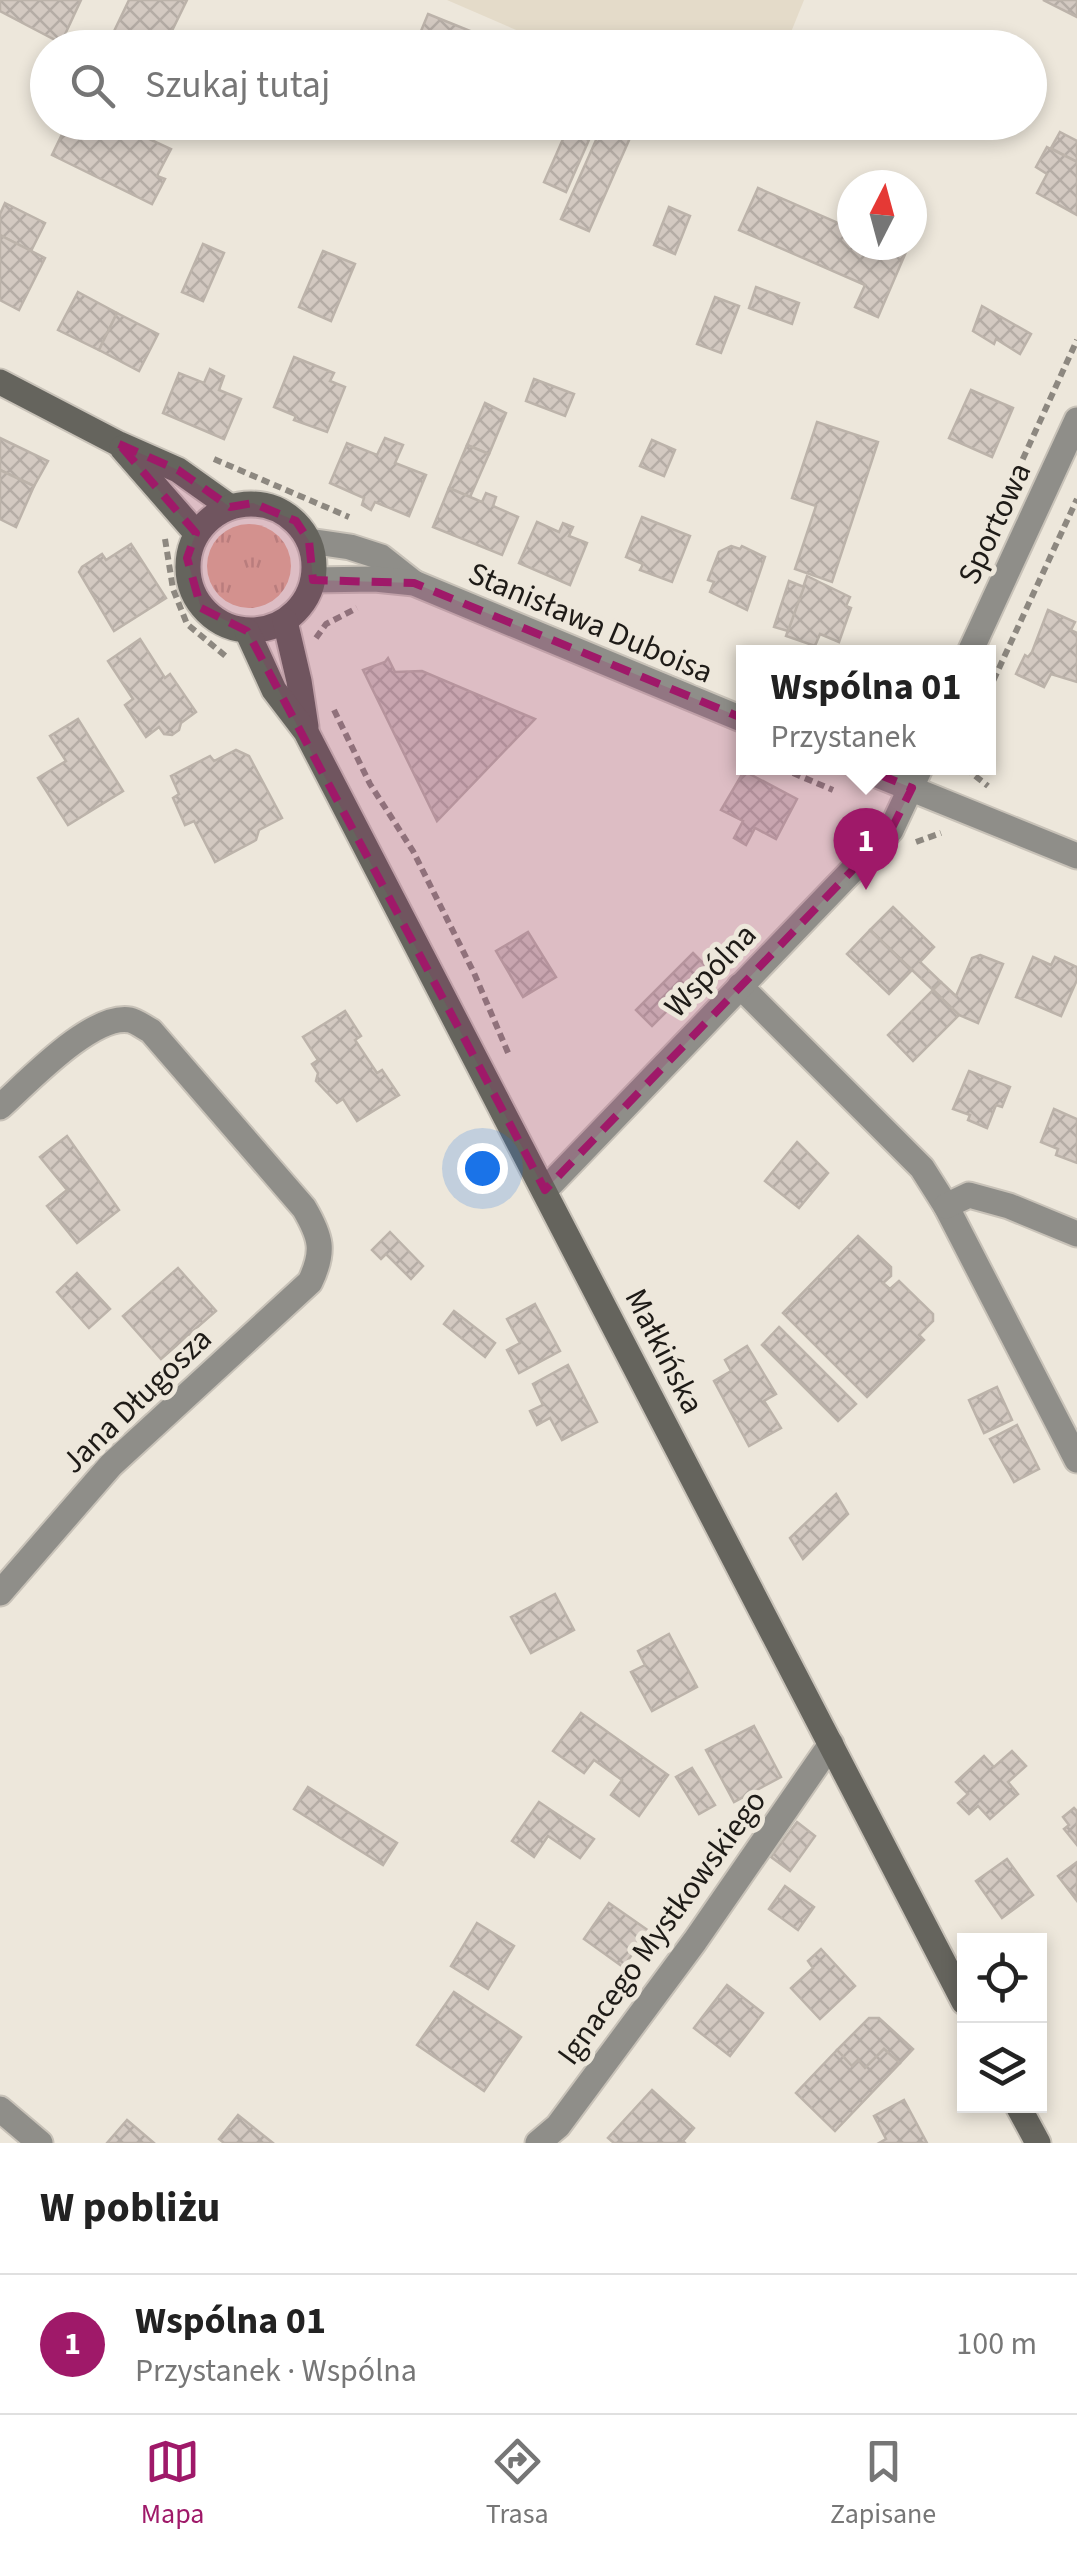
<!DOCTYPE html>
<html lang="pl">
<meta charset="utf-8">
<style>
:root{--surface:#fff;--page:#f2f2f2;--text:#222;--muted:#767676;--line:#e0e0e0;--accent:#9f1969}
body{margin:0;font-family:"Source Sans 3",sans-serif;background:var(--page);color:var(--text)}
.controls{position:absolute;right:30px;bottom:30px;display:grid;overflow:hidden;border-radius:0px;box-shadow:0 5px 15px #0003}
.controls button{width:90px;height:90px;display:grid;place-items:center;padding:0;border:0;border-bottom:2px solid var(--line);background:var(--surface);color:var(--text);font:50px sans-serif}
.compass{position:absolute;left:837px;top:170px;width:90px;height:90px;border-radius:50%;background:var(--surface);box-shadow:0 5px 15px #0003;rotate:6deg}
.you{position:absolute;left:482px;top:1168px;width:35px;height:35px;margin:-25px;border:8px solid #fff;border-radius:50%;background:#1a73e8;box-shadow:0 0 0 15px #1a73e833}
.badge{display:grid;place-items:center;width:65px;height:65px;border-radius:50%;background:var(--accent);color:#fff;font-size:32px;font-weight:700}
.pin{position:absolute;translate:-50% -82px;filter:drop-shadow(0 2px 5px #0008)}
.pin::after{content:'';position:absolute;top:52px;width:35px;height:30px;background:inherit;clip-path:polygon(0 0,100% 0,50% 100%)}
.popup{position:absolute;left:736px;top:645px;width:260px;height:130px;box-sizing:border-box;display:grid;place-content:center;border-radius:0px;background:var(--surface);filter:drop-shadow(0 2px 8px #0005);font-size:32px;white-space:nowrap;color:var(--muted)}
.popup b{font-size:38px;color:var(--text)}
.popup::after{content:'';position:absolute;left:50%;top:100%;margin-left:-20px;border:20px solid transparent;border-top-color:var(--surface)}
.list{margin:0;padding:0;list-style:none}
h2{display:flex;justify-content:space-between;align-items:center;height:130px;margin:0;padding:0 40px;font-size:42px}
h2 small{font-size:32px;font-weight:400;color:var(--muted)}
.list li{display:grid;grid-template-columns:65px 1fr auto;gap:30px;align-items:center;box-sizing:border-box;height:140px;padding:0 40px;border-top:2px solid var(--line)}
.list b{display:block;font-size:38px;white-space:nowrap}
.list p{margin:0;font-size:32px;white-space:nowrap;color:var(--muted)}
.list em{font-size:32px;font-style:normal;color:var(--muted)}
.icon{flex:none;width:55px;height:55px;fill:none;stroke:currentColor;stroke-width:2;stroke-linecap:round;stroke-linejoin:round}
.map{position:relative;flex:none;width:1077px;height:2143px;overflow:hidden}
.search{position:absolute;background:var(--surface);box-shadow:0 5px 15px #0003;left:30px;right:30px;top:30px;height:110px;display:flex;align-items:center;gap:25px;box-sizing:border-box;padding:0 35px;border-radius:55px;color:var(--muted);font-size:38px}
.sheet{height:270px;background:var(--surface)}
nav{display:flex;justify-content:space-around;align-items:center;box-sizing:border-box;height:140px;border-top:2px solid var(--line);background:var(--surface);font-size:28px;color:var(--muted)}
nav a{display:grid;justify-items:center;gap:5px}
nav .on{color:var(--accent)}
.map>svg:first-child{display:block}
.built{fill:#e4dbc9}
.grass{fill:url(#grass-tufts)}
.building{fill:url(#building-cross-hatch);stroke:#bcb3aa;stroke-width:2.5}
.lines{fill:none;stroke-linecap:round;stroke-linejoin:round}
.minor-casing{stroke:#c8c2b8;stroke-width:29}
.tertiary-casing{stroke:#c8c2b8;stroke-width:29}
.secondary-casing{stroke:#c8c2b8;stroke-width:29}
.path{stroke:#8d8880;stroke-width:6;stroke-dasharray:8 5;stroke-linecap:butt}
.minor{stroke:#8f8e89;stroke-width:25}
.tertiary{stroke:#8f8e89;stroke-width:25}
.secondary{stroke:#65645d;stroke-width:25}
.marked{fill:#9f1969;fill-opacity:0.2;stroke:#9f1969;stroke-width:8;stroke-dasharray:20 12;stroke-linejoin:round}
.labels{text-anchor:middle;stroke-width:10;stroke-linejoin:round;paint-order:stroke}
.street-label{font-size:32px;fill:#1e1b17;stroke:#ede7db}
</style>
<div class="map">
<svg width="1077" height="2143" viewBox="0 0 1077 2143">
<defs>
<pattern id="grass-tufts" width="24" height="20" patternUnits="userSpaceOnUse" patternTransform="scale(2.5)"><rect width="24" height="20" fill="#e0af98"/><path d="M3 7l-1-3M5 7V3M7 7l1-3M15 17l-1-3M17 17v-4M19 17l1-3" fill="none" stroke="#c09682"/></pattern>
<pattern id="building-cross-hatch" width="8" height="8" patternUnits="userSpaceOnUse" patternTransform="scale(2.5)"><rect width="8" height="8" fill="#d3c9c1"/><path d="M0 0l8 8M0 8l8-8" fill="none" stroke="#b5aca5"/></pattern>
</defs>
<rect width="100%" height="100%" fill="#ede7db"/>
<polygon class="built" points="447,0 804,0 785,47 558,48"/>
<circle class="grass" cx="249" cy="566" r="42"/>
<g class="building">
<polygon points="0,0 81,0 61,43 0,11"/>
<polygon points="129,0 187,0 165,45 170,48 106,48"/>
<polygon points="1043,0 1077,0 1077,17"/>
<polygon points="428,14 500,43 499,48 414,48"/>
<polygon points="68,122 157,122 149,139 171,149 157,176 165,179 152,204 52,155"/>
<polygon points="481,122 506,122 500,137 478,129"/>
<polygon points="604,122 637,122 589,231 561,219"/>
<polygon points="567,130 589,140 566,192 544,182"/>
<polygon points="1060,132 1077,141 1077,162 1051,148"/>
<polygon points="1047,147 1077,162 1077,215 1037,193 1047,174 1036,167"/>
<polygon points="758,188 852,229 852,245 890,245 906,252 878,317 855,307 865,285 739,230"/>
<polygon points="5,203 45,223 31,251 0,235 0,214"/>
<polygon points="669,207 690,216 675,254 654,245"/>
<polygon points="0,235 45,258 19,310 0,300"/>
<polygon points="203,244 224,253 203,301 182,292"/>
<polygon points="323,251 355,264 331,321 299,307"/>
<polygon points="756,287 799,303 792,324 749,308"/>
<polygon points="78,292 117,313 99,350 58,330"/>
<polygon points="715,297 739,306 721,353 697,344"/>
<polygon points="982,306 1031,334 1020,354 996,339 994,344 973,331"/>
<polygon points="117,313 158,334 139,371 99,350"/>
<polygon points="294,357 334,373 330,381 345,387 327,432 294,420 296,416 274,407"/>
<polygon points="210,369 224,376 219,390 241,399 224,439 163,413 179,373 204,383"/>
<polygon points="534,379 574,394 565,416 526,401"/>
<polygon points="971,390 1013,408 992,457 949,438"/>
<polygon points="485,403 506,413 489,454 467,445"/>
<polygon points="817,422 878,442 832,582 795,569 816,506 792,498"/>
<polygon points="0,438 48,461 34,486 0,470"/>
<polygon points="385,438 403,445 395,463 426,475 409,516 375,502 371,510 362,505 364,498 330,483 347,443 377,455"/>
<polygon points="652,440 675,450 664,476 640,466"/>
<polygon points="467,445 489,454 470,497 449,488"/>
<polygon points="0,470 34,486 16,527 0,519"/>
<polygon points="449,488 482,502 486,493 496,497 493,506 518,517 502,555 433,527"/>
<polygon points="642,517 690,536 672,582 640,570 643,564 626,557"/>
<polygon points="537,522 559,532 563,523 573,527 569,536 587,543 570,585 519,563"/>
<polygon points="131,544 166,598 114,631 79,572 82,567 102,554 106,560"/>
<polygon points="731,546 740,549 742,546 765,557 747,610 710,592 714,582 708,580 719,552"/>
<polygon points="807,576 850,597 846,606 851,608 839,642 820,634 815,646 786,636"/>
<polygon points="789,581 804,587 788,631 774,627"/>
<polygon points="1048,610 1075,622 1071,630 1077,633 1077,682 1051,674 1044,687 1016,674 1025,655 1028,657 1032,652"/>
<polygon points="140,639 165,678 170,674 196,712 181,723 179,730 172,735 164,734 159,727 146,737 125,705 133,699 108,661"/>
<polygon points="388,658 395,672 422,671 535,719 437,821 363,670 385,662"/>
<polygon points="78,719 123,791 68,825 38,778 66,761 50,736"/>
<polygon points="236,750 249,756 282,818 259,830 256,840 215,862 194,821 185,825 173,798 179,794 171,776 210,756 214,761"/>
<polygon points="744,771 797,799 776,839 755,828 746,845 734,838 743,821 721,810"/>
<polygon points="893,907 934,947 920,962 941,982 933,990 870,930"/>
<polygon points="870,930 912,970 889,994 847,954"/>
<polygon points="528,932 556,977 523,997 496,951"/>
<polygon points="693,953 709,969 652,1026 636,1010"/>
<polygon points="980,955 1003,964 978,1023 959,1015 933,990 941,982 956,996 972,958"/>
<polygon points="1033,957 1051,965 1055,957 1077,967 1077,980 1061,1016 1016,997"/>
<polygon points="933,990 959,1015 913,1061 888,1035"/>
<polygon points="345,1011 361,1036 355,1040 377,1073 382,1070 399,1095 357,1121 343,1099 337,1103 316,1081 318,1073 312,1064 318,1060 303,1037"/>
<polygon points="969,1071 1010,1087 1002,1107 996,1105 987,1128 968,1120 970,1115 953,1109"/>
<polygon points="1054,1109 1077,1119 1077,1163 1056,1155 1058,1149 1041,1142"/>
<polygon points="67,1136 119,1210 77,1243 47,1206 67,1190 40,1157"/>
<polygon points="797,1142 828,1173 799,1208 765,1181"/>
<polygon points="390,1232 423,1266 411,1279 386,1254 381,1259 372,1250"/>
<polygon points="858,1236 891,1267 891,1276 883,1283 890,1289 899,1281 933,1314 933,1321 919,1335 924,1340 867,1397 783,1313"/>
<polygon points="178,1268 216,1311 161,1359 123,1316"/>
<polygon points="77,1273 110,1309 89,1328 57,1292"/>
<polygon points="535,1304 560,1351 519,1373 507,1350 520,1343 507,1319"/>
<polygon points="454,1311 495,1343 485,1357 444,1324"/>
<polygon points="779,1327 856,1404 838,1421 762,1345"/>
<polygon points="747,1346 776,1394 764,1401 781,1428 749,1446 714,1381 731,1371 725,1360"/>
<polygon points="568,1365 597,1422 562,1440 550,1418 537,1425 530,1411 543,1405 533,1384"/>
<polygon points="997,1387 1012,1420 984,1433 969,1400"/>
<polygon points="1017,1425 1039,1469 1014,1482 990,1439"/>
<polygon points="836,1494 848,1514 803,1559 790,1538"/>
<polygon points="555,1594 574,1630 531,1653 511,1617"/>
<polygon points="669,1634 697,1687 652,1711 631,1672 645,1665 638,1651"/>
<polygon points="581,1713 668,1775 639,1816 611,1795 622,1780 594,1760 584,1773 553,1751"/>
<polygon points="754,1726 781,1777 734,1802 706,1750"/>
<polygon points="1012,1751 1026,1766 1008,1782 1018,1794 990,1819 978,1806 969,1814 958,1803 968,1794 956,1782 984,1756 994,1767"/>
<polygon points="692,1768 715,1805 699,1814 676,1777"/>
<polygon points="308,1787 397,1843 383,1865 294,1809"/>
<polygon points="539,1802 594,1839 580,1858 548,1836 534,1857 512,1841"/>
<polygon points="1074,1808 1077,1811 1077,1845 1064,1829 1069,1825 1063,1817"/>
<polygon points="797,1822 815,1836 790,1871 771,1857"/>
<polygon points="1007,1859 1033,1895 1002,1918 976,1881"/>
<polygon points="1077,1862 1077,1901 1058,1876"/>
<polygon points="785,1886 814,1907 798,1930 769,1909"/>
<polygon points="609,1903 649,1931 623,1967 584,1939"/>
<polygon points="477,1923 514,1946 488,1989 451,1966"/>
<polygon points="821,1949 855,1986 820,2019 791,1988 813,1968 808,1961"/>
<polygon points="727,1985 763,2013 730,2056 694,2028"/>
<polygon points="454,1992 521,2037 484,2091 417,2045"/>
<polygon points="869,2018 879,2018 913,2049 900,2063 884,2049 865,2068 858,2060 852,2066 837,2050"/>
<polygon points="884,2049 900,2063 835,2131 796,2093 837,2050 852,2066 858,2060 865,2068"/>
<polygon points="652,2090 694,2128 683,2141 685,2143 614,2143 608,2138"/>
<polygon points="904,2100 927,2143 879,2143 886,2139 874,2116"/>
<polygon points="238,2115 273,2143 224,2143 219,2139"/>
<polygon points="127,2120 154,2143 107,2143"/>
</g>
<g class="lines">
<g class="minor-casing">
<g id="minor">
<polyline points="970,652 1077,420"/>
<polyline points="740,986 922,1168 946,1206 1077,1460"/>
<path d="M 0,1107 C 27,1083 92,1013 130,1020 C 136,1021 145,1028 151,1031 L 304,1208 C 321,1237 325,1251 310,1282 L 111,1465 L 0,1593"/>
<polyline points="545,1190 891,830 920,768"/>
<polyline points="946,1206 969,1195 1009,1206 1077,1234"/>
<polyline points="0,2109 40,2143"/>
<polyline points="538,2143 558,2126 695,1941 831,1744"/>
</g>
</g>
<g class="tertiary-casing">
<g id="tertiary">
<polyline points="309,541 350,547 381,557 414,583"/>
<polyline points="313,580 375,579 414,583 744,720"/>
<polyline points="860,768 1077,856"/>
</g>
</g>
<g class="secondary-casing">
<g id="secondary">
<polyline points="0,382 119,444 178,470 230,507"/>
<polyline points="122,448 196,533"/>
<circle cx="251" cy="567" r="63"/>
<polyline points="285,621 299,681 306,727"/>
<polyline points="247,631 274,690 306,732 964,2002"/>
<polyline points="1018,2106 1038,2143"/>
</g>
</g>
<g class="path">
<polyline points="214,459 349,517"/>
<polyline points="165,539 173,589 187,624 229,659"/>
<polyline points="985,542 1077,340"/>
<polyline points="316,638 326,624 357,608"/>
<polyline points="988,692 1077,499"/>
<polyline points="334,710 370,784 413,851 474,973 509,1055"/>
<polyline points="781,768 833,790"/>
<polyline points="965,768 988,786"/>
<polyline points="916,842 941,833"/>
</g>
<use href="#minor" class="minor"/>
<use href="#tertiary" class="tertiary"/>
<use href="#secondary" class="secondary"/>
</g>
<path class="marked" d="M 119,444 L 178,470 L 230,507 L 253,503 L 296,521 L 309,541 L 313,580 L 414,583 L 912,788 L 891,830 L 545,1190 L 247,631 L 201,608 L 187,558 L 196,533 Z"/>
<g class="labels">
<g class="street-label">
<text transform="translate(994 523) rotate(-65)" y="11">Sportowa</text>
<text transform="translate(591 622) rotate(23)" y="11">Stanisława Duboisa</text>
<text transform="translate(710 970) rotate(-46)" y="11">Wspólna</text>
<text transform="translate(665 1351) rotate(63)" y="11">Małkińska</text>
<text transform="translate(136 1400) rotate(-44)" y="11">Jana Długosza</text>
<text transform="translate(661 1927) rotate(-54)" y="11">Ignacego Mystkowskiego</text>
</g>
</g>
</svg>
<div class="controls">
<button><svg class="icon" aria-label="locate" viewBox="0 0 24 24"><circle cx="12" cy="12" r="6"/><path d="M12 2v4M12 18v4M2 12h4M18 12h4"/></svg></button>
<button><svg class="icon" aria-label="layers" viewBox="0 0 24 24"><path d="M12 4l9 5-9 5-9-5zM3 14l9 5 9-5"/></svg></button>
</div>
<svg class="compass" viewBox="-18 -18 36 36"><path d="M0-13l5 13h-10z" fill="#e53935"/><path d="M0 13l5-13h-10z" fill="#767676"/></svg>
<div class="you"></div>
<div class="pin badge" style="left:866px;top:890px">1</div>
<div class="popup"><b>Wspólna 01</b>Przystanek</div>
<div class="search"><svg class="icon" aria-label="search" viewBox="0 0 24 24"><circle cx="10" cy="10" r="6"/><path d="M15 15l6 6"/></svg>Szukaj tutaj</div>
</div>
<section class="sheet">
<h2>W pobliżu<small></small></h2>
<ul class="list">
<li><span class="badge">1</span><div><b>Wspólna 01</b><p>Przystanek · Wspólna</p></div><em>100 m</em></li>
</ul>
</section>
<nav>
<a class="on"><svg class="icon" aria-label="map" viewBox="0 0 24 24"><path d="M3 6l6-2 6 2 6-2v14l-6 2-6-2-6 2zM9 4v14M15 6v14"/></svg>Mapa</a>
<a><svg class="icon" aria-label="directions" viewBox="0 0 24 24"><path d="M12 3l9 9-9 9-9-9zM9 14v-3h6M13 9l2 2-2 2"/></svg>Trasa</a>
<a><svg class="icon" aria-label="saved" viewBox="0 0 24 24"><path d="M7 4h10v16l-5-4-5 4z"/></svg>Zapisane</a>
</nav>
